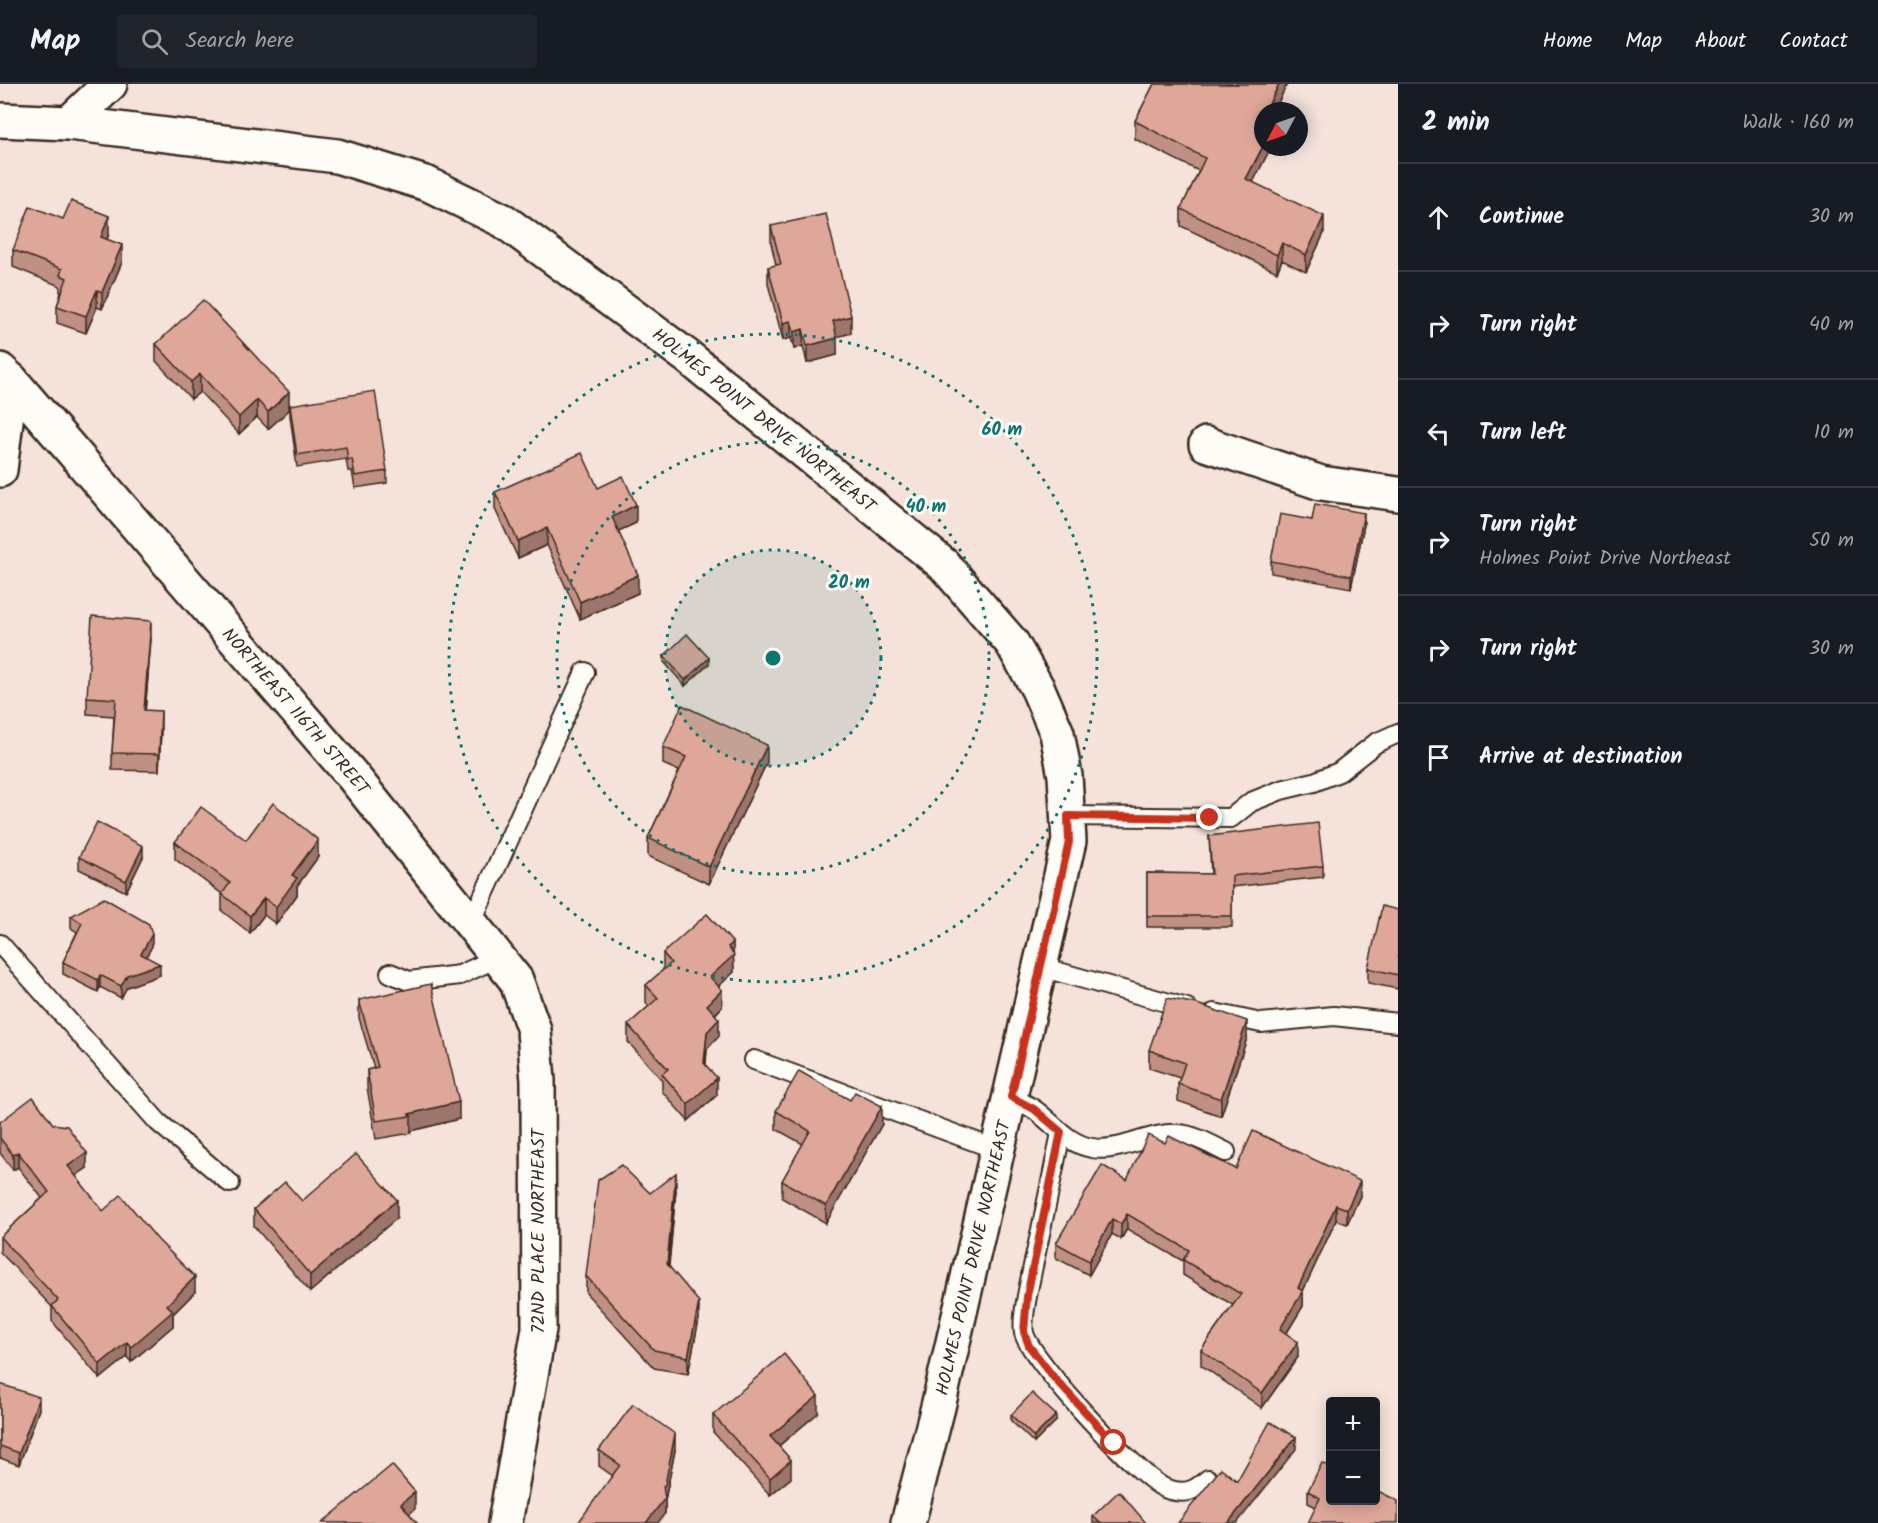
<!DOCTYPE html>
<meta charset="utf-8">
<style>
:root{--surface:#171b24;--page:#20242c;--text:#f1f3f6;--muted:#9ea1a6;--line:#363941}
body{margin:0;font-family:Kalam,sans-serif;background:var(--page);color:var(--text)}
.controls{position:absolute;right:18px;bottom:18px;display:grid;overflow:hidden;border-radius:6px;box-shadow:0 3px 15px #0003}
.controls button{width:54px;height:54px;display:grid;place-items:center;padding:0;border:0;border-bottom:2px solid var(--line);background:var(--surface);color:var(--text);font:30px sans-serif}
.compass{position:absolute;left:1254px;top:18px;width:54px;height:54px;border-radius:50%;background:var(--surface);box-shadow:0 3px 15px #0003;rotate:229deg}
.stop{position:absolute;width:18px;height:18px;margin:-14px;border:4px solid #c8321e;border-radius:50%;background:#fff}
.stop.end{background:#c8321e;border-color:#fff;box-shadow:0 2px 6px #0008}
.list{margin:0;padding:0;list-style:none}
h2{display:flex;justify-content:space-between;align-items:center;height:78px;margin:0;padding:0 24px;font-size:26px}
h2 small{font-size:20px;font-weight:400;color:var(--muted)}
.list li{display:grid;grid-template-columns:39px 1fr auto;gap:18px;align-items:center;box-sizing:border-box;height:108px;padding:0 24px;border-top:2px solid var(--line)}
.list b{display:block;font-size:22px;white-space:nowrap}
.list p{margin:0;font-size:20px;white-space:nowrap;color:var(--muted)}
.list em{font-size:20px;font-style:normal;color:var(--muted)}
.icon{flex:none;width:33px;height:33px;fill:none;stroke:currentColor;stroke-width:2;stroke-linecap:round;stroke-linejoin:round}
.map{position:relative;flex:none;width:1398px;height:1439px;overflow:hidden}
header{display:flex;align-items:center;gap:36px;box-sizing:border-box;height:84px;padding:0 30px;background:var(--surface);border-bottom:2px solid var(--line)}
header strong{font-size:28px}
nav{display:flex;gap:33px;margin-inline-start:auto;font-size:21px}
.search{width:420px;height:54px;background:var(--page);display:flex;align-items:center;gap:15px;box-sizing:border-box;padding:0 21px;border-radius:6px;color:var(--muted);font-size:22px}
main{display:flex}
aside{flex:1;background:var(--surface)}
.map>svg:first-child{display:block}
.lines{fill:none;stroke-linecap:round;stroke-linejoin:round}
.service-casing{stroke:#3b2a1e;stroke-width:22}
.minor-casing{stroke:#3b2a1e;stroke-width:38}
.service{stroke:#fdfcf7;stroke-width:18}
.minor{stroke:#fdfcf7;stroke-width:33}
.wall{fill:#c09084;stroke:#3b2a1e;stroke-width:1.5}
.shaded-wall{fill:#9c756c;stroke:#3b2a1e;stroke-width:1.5}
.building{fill:#dfa79a;stroke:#3b2a1e;stroke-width:1.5}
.route{stroke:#c8321e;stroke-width:8}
.ring{fill:none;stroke:#0f766e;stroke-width:3;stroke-dasharray:3 6}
.labels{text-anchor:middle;stroke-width:6;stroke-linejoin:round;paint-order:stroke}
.street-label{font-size:18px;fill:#3b2a1e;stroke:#fdfcf7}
.centre{fill:#0f766e;stroke:#fdfcf7;stroke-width:3}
.ring-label{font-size:18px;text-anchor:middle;font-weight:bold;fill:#0f766e;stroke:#fdfcf7;stroke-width:6;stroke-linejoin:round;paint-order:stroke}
</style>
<header>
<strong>Map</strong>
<div class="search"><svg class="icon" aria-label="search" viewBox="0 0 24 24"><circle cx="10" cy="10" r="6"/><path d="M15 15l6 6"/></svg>Search here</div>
<nav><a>Home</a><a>Map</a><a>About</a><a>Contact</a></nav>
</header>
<main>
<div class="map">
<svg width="1398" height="1439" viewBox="0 0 1398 1439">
<rect width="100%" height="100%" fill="#f4e2db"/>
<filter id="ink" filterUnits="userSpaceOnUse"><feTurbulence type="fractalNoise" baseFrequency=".0167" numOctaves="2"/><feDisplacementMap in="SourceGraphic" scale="12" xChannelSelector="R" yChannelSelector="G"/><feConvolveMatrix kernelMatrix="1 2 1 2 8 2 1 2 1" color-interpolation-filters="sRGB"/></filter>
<g filter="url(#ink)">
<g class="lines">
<g class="service-casing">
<g id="service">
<polyline points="1068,732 1231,734 1251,718 1281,706 1314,698 1339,688 1376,659 1398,649"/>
<polyline points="471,839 585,588"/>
<polyline points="0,860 158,1038 230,1099"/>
<polyline points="1041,883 1187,924"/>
<polyline points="390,889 409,897 460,891 499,873"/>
<polyline points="1214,929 1261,939 1334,932 1398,939"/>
<polyline points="754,976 998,1066"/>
<path d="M 1011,1013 C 1019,1017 1028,1021 1035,1026 C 1054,1040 1068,1060 1092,1064 C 1121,1069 1149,1048 1178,1050 C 1195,1051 1211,1061 1226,1068"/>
<path d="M 1061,1049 C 1052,1093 1043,1138 1033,1182 C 1030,1198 1021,1234 1024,1249 C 1030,1275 1142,1397 1167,1405 C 1186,1411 1194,1407 1208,1395"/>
</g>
</g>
<g class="minor-casing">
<g id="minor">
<polyline points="0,36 69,39 337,72 428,100 504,137 688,273 944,481 1012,559 1038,605 1057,649 1065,692 1069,757 938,1323 908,1439"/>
<polyline points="69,39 110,0"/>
<polyline points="0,286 11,296 351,690 516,896 534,946 538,997 539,1245 505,1439"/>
<polyline points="1206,360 1321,399 1398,410"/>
<polyline points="0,386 11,296"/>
</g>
</g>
<use href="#service" class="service"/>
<use href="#minor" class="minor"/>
</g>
<g class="wall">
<polygon points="1154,0 1287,0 1274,27 1263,27 1263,63 1271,63 1253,98 1324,149 1306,188 1282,176 1277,188 1181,142 1181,125 1199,87 1135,55 1135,37"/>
<polygon points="63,135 109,150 107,155 122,178 102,225 97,223 86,249 57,239 57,222 61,209 60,208 60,202 13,183 13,166"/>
<polygon points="771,142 851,249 836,253 837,271 807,279 803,262 794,265 791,254 783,256 768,200 768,183 776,181 771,159"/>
<polygon points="156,260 289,326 268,345 257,333 239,350 200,308 191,315 156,277"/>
<polygon points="290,321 387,387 387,399 355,404 352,387 348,387 346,375 297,383 290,332"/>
<polygon points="598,404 636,439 618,447 638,509 580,535 547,461 518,474 495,425 495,408"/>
<polygon points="1312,436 1364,441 1351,504 1271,489 1271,477"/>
<polygon points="151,555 145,626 161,645 159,687 112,686 112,669 114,632 87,630 87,613"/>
<polygon points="664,572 709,580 685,602 664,578"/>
<polygon points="663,663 767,678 709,800 648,772 648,754 679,687 663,680"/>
<polygon points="1209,752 1323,782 1323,793 1232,803 1232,843 1147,843 1147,789 1211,790"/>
<polygon points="246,756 318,773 297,802 297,811 276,840 264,831 250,849 222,827 222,810 175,775 175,758"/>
<polygon points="79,773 143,773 126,808 79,785"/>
<polygon points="1398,826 1398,905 1368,899 1368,884"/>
<polygon points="71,832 152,862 146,873 160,891 127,903 121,914 100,903 98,908 63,890 63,878 77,848 71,844"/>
<polygon points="663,869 733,870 734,888 719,902 722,923 715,931 719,952 707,965 706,981 717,1011 688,1037 662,1007 662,996 628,958 628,941 649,922 646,919 646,901 663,886"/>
<polygon points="359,916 459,1035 411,1047 411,1049 376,1055 367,1003 367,986 374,984 359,934"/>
<polygon points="1247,954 1221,1032 1178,1017 1178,1000 1180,994 1149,984 1149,966"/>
<polygon points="850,1016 882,1040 826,1139 782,1114 782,1097 803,1060 776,1045 776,1027"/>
<polygon points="0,1038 87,1084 75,1092 103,1127 195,1208 173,1230 173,1242 131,1278 127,1273 100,1295 52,1237 52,1223 0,1168 0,1153 42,1114 18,1083 13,1086 0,1069"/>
<polygon points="1165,1059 1236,1085 1360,1112 1347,1140 1336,1136 1303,1207 1303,1222 1286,1250 1298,1273 1262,1324 1201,1281 1201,1266 1233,1221 1183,1191 1183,1177 1127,1145 1121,1155 1112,1150 1089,1191 1056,1174 1056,1159 1127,1096"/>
<polygon points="676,1106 669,1182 699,1235 688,1290 654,1284 586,1209 586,1192 650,1109"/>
<polygon points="254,1125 397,1134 310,1208 254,1142"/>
<polygon points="0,1300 39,1325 19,1381 0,1374"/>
<polygon points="818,1329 779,1362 791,1394 770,1411 713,1348 713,1331"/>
<polygon points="1011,1331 1056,1337 1034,1359 1011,1337"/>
<polygon points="599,1366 675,1366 665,1416 665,1429 599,1382"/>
<polygon points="1308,1407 1398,1417 1316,1423 1308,1419"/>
<polygon points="1093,1432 1146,1439 1093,1439"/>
</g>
<g class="shaded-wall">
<polygon points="1279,0 1287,0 1274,27 1266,27"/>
<polygon points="1263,63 1271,63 1246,112 1246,95"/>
<polygon points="109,132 109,150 101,170 101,153"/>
<polygon points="1324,132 1324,149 1306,188 1306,171"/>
<polygon points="1282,159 1282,176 1277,188 1277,171"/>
<polygon points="122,161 122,178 102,225 102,208"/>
<polygon points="97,206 97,223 86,249 86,232"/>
<polygon points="851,232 851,249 833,254 833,237"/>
<polygon points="791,237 791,254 783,256 783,239"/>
<polygon points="803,245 803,262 794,265 794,248"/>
<polygon points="837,254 837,271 807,279 807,262"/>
<polygon points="200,290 200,308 191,315 191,298"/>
<polygon points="289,308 289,326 268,345 268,328"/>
<polygon points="257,316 257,333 239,350 239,333"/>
<polygon points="636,421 636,439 612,450 612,433"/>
<polygon points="1364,429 1364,441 1351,504 1351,492"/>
<polygon points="547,444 547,461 518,474 518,457"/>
<polygon points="638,491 638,509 580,535 580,518"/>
<polygon points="151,537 151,555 144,643 144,626"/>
<polygon points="709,574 709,580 685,602 685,596"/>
<polygon points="161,627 161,645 159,687 159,670"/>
<polygon points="767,661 767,678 709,800 709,783"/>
<polygon points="318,756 318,773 297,802 297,811 276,840 276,823 292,791"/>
<polygon points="143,762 143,773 126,808 126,797"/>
<polygon points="264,814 264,831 250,849 250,832"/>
<polygon points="152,850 152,862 141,882 141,870"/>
<polygon points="733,859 734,888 710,910 710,893 728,863"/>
<polygon points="160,880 160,891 127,903 121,914 121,902 127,891"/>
<polygon points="100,891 100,903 98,908 98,896"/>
<polygon points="722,906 722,923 707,938 707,921"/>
<polygon points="719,935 719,952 707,965 704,997 704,979 707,948"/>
<polygon points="1247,937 1247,954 1221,1032 1221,1015"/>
<polygon points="717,994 717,1011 688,1037 688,1020"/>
<polygon points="459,1018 459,1035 411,1047 411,1032 409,1030"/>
<polygon points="882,1022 882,1040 826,1139 826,1122"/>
<polygon points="18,1068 18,1083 13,1086 13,1071"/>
<polygon points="87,1069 87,1084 68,1097 68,1082"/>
<polygon points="676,1089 676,1106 667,1197 667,1180"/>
<polygon points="1360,1097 1360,1112 1347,1140 1347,1125"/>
<polygon points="397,1116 397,1134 310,1208 310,1191"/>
<polygon points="1336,1121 1336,1136 1303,1207 1303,1222 1280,1260 1280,1245 1298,1204"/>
<polygon points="1127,1130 1127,1145 1121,1155 1121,1140"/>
<polygon points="1112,1135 1112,1150 1089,1191 1089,1177"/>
<polygon points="195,1193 195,1208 173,1230 173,1242 131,1278 131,1263 167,1221"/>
<polygon points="699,1218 699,1235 688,1290 688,1273"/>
<polygon points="127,1258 127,1273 100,1295 100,1280"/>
<polygon points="1298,1258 1298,1273 1262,1324 1262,1309"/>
<polygon points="818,1312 818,1329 770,1369 770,1352"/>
<polygon points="39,1313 39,1325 19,1381 19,1369"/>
<polygon points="1056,1331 1056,1337 1034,1359 1034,1353"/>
<polygon points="675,1350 675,1366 665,1416 665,1429 658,1439 646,1439 663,1402"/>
<polygon points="1296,1353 1296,1365 1237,1439 1228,1439"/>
<polygon points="791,1376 791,1394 770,1411 770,1394"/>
<polygon points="415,1408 415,1425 401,1437 401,1420"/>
</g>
<g class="building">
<polygon points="1154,0 1279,0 1266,26 1269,27 1263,27 1263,62 1246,95 1324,132 1306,171 1282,159 1277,171 1181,125 1205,74 1135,37"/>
<polygon points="71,117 109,132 101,153 122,161 102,208 97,206 86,232 57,222 67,194 60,191 62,185 13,166 30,122 63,135"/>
<polygon points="826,130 851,232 833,237 837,254 807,262 803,245 794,248 791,237 783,239 768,183 781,180 771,142"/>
<polygon points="203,216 289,308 268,328 257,316 239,333 200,290 191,298 156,260"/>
<polygon points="375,307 387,387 355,392 352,375 348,376 346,363 297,371 290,321"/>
<polygon points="582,369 598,404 623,392 636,421 612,433 638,491 580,518 547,444 518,457 495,408"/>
<polygon points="1315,420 1364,429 1351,492 1271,477 1280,430 1312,436"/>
<polygon points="92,532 151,537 144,626 161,627 159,670 112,669 116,615 87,613"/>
<polygon points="687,550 709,574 685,596 664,572"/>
<polygon points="682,621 767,661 709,783 648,754 686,673 663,663"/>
<polygon points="273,719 318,756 292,791 297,794 276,823 264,814 250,832 222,810 230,799 175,758 201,723 246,756"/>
<polygon points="97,738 143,762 126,797 79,773"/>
<polygon points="1318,739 1323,782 1232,792 1232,832 1147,832 1147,789 1212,790 1209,752"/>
<polygon points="104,814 149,840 152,850 141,870 160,880 127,891 121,902 100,891 98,896 63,878 82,839 71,832"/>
<polygon points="1382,822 1398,826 1398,891 1368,884"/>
<polygon points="707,830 733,859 728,863 734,871 710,893 722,906 707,921 719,935 707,948 704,979 717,994 688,1020 662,990 668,985 628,941 658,914 646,901 671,879 663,869"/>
<polygon points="431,900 459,1018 409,1030 411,1032 376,1037 367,986 378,983 359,916"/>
<polygon points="1167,914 1197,920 1247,937 1221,1015 1178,1000 1185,979 1149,966"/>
<polygon points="799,987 850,1016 855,1008 882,1022 826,1122 782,1097 810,1047 776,1027"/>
<polygon points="33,1013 53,1040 67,1042 87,1069 68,1082 103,1127 121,1111 158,1156 195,1193 167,1221 173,1227 131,1263 127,1258 100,1280 52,1222 58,1216 0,1153 49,1108 18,1068 13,1071 0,1054 0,1038"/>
<polygon points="1253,1047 1360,1097 1347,1125 1336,1121 1298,1204 1303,1207 1280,1245 1298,1258 1262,1309 1201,1266 1241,1210 1183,1176 1189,1166 1127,1130 1121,1140 1112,1135 1089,1177 1056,1159 1102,1081 1127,1096 1148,1051 1165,1059 1169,1052 1236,1085"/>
<polygon points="356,1070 397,1116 310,1191 254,1125 285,1098 302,1117"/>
<polygon points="621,1081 650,1109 676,1089 667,1180 699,1218 688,1273 654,1266 586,1192 598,1096"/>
<polygon points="784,1270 818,1312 770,1352 791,1376 770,1394 713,1331"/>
<polygon points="0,1300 39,1313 19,1369 0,1362"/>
<polygon points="1032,1309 1056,1331 1034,1353 1011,1331"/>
<polygon points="633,1320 675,1350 665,1401 663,1402 665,1414 646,1439 578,1439 620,1381 599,1366"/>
<polygon points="1270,1338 1296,1353 1228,1439 1178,1439 1221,1384 1237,1397"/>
<polygon points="1322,1379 1330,1383 1330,1416 1376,1416 1376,1406 1398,1417 1398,1439 1308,1439 1320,1414 1308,1407"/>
<polygon points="392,1381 415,1408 401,1420 417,1439 322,1439"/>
<polygon points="1119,1407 1146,1439 1100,1439 1093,1432"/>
</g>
</g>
<g class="lines" filter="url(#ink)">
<polyline class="route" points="1114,1359 1055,1295 1029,1262 1024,1248 1027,1212 1061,1048 1034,1025 1011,1013 1069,758 1068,732 1210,734"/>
</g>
<circle cx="773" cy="574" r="108" fill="#0f766e" fill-opacity=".12"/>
<g class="ring">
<circle cx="773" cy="574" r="108"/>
<circle cx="773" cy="574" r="216"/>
<circle cx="773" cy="574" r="324"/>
</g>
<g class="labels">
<g class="street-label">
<text transform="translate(764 336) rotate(39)" y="6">HOLMES POINT DRIVE NORTHEAST</text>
<text transform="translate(296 627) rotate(49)" y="6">NORTHEAST 116TH STREET</text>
<text transform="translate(538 1147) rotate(-90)" y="6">72ND PLACE NORTHEAST</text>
<text transform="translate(973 1174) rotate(-77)" y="6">HOLMES POINT DRIVE NORTHEAST</text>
</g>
</g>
<circle cx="773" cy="574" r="9" class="centre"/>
<g class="ring-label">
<text x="1002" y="351">60 m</text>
<text x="926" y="428">40 m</text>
<text x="849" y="504">20 m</text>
</g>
</svg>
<div class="controls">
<button>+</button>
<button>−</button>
</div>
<svg class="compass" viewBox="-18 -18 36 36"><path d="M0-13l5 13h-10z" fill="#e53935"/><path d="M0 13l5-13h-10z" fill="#9ea1a6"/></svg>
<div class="stop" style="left:1114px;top:1359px"></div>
<div class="stop end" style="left:1210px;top:734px"></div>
</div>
<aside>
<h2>2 min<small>Walk · 160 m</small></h2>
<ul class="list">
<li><svg class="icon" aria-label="ahead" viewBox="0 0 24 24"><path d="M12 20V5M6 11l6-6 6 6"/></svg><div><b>Continue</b></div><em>30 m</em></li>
<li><svg class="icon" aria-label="right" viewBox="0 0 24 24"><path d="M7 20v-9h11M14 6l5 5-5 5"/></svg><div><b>Turn right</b></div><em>40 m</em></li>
<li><svg class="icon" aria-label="left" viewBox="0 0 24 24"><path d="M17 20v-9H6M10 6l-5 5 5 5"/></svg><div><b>Turn left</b></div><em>10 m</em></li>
<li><svg class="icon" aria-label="right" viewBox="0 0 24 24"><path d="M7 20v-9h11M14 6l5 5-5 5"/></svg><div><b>Turn right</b><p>Holmes Point Drive Northeast</p></div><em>50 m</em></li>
<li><svg class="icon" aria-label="right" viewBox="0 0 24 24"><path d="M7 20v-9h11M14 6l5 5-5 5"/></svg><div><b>Turn right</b></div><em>30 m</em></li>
<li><svg class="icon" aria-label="arrive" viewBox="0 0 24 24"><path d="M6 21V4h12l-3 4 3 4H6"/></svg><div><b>Arrive at destination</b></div></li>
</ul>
</aside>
</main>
